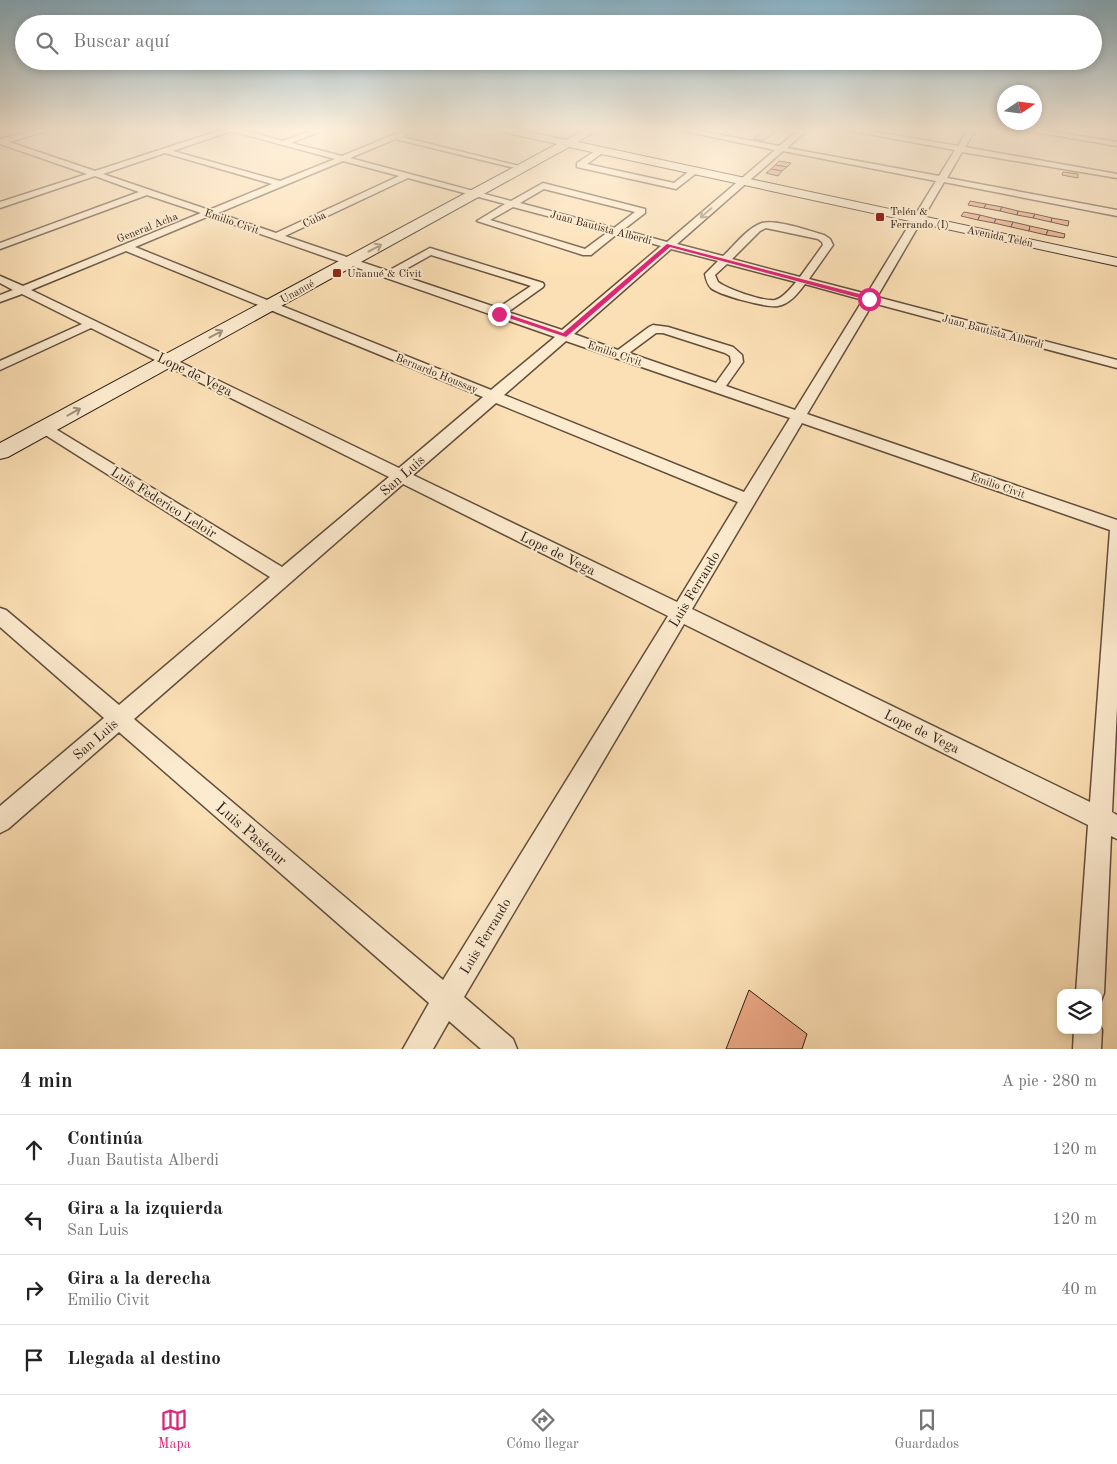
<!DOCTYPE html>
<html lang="es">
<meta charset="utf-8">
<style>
:root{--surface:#fff;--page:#f2f2f2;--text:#222;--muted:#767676;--line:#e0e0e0;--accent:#db2777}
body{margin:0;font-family:"Old Standard TT",serif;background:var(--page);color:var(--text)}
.controls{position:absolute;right:15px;bottom:15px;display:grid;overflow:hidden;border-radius:10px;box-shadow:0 2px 8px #0003}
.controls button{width:45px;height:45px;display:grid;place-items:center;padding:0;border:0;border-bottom:1px solid var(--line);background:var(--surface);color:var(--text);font:25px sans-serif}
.compass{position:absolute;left:997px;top:85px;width:45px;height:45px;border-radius:50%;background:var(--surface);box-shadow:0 2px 8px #0003;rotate:77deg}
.stop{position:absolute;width:15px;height:15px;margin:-11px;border:4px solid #db2777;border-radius:50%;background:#fff}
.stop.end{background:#db2777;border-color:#fff;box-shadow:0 1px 5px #0008}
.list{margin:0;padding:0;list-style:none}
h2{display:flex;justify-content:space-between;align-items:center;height:65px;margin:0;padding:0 20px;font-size:21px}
h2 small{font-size:16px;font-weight:400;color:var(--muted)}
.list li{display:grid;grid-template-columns:32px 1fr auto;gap:15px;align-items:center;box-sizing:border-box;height:70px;padding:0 20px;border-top:1px solid var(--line)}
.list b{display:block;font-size:19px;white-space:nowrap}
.list p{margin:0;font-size:16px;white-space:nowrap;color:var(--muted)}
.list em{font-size:16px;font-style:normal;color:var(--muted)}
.icon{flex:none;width:28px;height:28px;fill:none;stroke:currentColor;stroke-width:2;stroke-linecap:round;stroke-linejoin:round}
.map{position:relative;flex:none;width:1117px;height:1049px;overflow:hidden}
.search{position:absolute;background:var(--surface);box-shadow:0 2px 8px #0003;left:15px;right:15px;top:15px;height:55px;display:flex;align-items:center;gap:12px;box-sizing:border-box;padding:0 18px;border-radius:28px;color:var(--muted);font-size:19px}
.sheet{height:345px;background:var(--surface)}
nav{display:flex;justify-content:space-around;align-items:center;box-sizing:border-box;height:70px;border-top:1px solid var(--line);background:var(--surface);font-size:14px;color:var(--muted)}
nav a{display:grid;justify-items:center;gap:2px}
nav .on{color:var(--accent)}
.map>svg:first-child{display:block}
.building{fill:#eca785;stroke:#2e1d14}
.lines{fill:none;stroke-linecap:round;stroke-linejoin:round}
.street-casing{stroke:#624e3c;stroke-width:3}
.secondary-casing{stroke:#2e1d14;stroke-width:2}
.street{fill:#fdebcf;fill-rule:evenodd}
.secondary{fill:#fdebcf;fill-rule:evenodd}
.oneway{stroke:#a08e7b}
.route{fill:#db2777}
.poi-dot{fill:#8f2418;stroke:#fdebcf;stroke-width:2}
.labels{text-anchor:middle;stroke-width:4;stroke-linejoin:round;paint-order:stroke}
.far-poi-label{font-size:11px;fill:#2e1d14;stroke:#fdebcf;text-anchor:start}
.far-street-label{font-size:11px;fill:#2e1d14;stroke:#fdebcf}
.street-label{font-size:14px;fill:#2e1d14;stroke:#fdebcf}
.near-street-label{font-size:16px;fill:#2e1d14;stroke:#fdebcf}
</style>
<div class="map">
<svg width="1117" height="1049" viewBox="0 0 1117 1049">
<rect width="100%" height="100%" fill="#fce0b5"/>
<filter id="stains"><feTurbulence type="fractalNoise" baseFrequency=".004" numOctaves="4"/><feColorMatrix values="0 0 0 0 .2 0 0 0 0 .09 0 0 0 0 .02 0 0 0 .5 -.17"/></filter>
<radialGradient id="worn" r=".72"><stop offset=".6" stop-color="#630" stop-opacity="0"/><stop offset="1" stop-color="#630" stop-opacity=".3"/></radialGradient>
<g class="building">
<polygon points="766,129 780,129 763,141 753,139"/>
<polygon points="779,161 791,163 787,167 775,165"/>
<polygon points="775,165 787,167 782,171 771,169"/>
<polygon points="771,169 782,171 778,176 766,173"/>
<polygon points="1063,172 1078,174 1078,178 1062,175"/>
<polygon points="970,201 986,204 984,208 968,205"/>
<polygon points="986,204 1002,207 1000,211 984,208"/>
<polygon points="1002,207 1018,211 1017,215 1000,211"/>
<polygon points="1018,211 1035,214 1033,218 1017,215"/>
<polygon points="964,212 980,215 978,220 961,216"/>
<polygon points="1035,214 1052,218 1051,222 1033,218"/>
<polygon points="980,215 996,219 994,223 978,220"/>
<polygon points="1052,218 1069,221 1068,226 1051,222"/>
<polygon points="996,219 1013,222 1011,227 994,223"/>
<polygon points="1013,222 1030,226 1029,231 1011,227"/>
<polygon points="1030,226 1048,230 1046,235 1029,231"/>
<polygon points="1048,230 1065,234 1064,238 1046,235"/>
<polygon points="749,990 807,1034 802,1049 726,1049"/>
</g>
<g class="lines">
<g class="street-casing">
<g id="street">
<path d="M 40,129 L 52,129 L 9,142 L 95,171 L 224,129 L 239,129 L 283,141 L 315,129 L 326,129 L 291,143 L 342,156 L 408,129 L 418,129 L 402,137 L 527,168 L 523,170 L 395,139 L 350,158 L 511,201 L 543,183 L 645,209 L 645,213 L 623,230 L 667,242 L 775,150 L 674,129 L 689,129 L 779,146 L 800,129 L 808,129 L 787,148 L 939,176 L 955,150 L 841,129 L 858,129 L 958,146 L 968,129 L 976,129 L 965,147 L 1117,174 L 1117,178 L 962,152 L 947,178 L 1117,210 L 1117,216 L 944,182 L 877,297 L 1117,360 L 1117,368 L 873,303 L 807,414 L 1117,520 L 1117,707 L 1112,812 L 1117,815 L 1117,839 L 1111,836 L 1104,993 L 1100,1003 L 1098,993 L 1076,993 L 1088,825 L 684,624 L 464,997 L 513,1039 L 517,1049 L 481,1049 L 449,1021 L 433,1049 L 403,1049 L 429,1003 L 119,732 L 8,829 L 0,833 L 0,806 L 104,718 L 0,627 L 0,608 L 6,610 L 119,705 L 270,577 L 39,431 L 37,428 L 39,425 L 49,425 L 282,567 L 389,477 L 91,328 L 0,370 L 0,361 L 82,324 L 22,294 L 0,302 L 0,295 L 13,290 L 0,283 L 0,276 L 23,286 L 201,213 L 147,195 L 0,249 L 0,243 L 139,192 L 95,176 L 0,208 L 0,202 L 87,174 L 0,144 L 0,139 ZM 231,131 L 335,159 L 280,181 L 173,151 ZM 783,151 L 936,181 L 867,294 L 809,279 L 833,245 L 830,239 L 824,235 C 810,231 776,219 762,223 C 747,228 734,246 723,256 L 677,244 ZM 165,153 L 272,184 L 209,210 L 103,174 ZM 343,161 L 399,176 L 276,233 L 218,213 ZM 408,178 L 505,204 L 477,221 L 583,255 L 591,255 L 617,234 L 661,246 L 562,330 L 508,312 L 543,287 L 544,285 L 543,283 L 430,248 L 388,271 L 285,236 ZM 544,189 L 635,212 L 614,228 L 520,203 ZM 513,207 L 608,232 L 585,249 L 490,220 ZM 209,216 L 555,337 L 491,390 L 135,247 ZM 766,228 L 818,239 L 822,242 L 823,245 L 800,277 L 732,259 L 760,231 ZM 671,249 L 718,261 L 705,274 C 706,279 707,284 711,288 C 719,295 767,308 778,306 C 790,304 798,293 805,284 L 863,300 L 795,410 L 726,386 L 743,362 L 742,355 L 733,347 L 668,327 L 653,325 L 649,327 L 618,350 L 574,334 ZM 126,251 L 483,397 L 399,468 L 31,290 ZM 431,255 L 531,286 L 498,308 L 397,274 ZM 727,264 L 796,282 C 791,288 783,298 775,300 C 764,302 727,289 718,282 L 715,275 ZM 656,333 L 663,333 L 725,353 L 730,356 L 731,362 L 716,383 L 629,353 ZM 566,341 L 790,418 L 744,492 L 504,395 ZM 496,403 L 738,502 L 677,602 L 413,475 ZM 802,423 L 1110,530 L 1090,802 L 692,609 ZM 403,484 L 668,616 L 443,980 L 134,719 Z"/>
<polygon points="1018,129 1036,129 1117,142 1117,146"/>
<polygon points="598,149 605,151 587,164 674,183 692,169 699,171 676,189 577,167 577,163"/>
<polygon points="1098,1021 1102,1030 1101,1049 1073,1049 1074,1030 1098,1030"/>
</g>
</g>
<g class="secondary-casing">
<polygon id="secondary" points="496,129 516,129 566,140 586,129 599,129 578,142 1117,258 1117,266 569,147 8,457 0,459 0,443 557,144 497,131"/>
</g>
<use href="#street" class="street"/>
<use href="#secondary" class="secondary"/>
</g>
<defs><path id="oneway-shaft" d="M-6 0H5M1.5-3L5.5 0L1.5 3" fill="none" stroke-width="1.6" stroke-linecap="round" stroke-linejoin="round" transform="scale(1.25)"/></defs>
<g class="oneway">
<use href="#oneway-shaft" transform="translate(706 213) rotate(139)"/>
<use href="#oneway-shaft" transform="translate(375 248) rotate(-28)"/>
<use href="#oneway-shaft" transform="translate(216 334) rotate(-28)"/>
<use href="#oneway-shaft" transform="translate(74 412) rotate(-29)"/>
</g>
<linearGradient id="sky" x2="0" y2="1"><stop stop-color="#8bb8d0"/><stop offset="0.47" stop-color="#fef1de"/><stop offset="1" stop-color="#fef1de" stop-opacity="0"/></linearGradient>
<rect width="1117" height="276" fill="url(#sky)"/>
<polygon class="route" points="667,244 871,297 872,299 867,300 670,247 566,337 497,314 501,312 563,333"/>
<g class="poi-dot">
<rect x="875" y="212" width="10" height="10" rx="2.5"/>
<rect x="332" y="268" width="10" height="10" rx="2.5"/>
</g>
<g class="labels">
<g class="far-poi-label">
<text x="890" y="215">Telén &amp;<tspan x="890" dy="13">Ferrando (I)</tspan></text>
<text x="347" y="277">Unanué &amp; Civit</text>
</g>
<g class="far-street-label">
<text transform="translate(314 219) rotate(-25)" y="4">Cuba</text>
<text transform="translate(232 221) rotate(19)" y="4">Emilio Civit</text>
<text transform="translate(147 227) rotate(-22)" y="4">General Acha</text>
<text transform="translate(601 227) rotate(15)" y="4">Juan Bautista Alberdi</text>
<text transform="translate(1000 236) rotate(12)" y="4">Avenida Telén</text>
<text transform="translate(297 291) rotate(-29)" y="4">Unanué</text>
<text transform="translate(993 331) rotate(15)" y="4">Juan Bautista Alberdi</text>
<text transform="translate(615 353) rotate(19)" y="4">Emilio Civit</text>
<text transform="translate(437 373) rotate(22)" y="4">Bernardo Houssay</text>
<text transform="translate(998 485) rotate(19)" y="4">Emilio Civit</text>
</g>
<g class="street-label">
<text transform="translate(195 374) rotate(26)" y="5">Lope de Vega</text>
<text transform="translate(402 475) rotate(-41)" y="5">San Luis</text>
<text transform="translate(164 502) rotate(32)" y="5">Luis Federico Leloir</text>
<text transform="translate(558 553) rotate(26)" y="5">Lope de Vega</text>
<text transform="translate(694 589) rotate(-59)" y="5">Luis Ferrando</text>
<text transform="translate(922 731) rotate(26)" y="5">Lope de Vega</text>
<text transform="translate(95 739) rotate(-41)" y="5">San Luis</text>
<text transform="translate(485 936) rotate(-59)" y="5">Luis Ferrando</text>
</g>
<g class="near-street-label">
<text transform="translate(252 833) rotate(41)" y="6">Luis Pasteur</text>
</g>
</g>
<rect width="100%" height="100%" filter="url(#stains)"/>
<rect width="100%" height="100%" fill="url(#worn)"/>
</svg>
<div class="controls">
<button><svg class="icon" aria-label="layers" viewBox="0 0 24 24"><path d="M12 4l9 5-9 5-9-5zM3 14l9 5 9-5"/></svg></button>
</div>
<svg class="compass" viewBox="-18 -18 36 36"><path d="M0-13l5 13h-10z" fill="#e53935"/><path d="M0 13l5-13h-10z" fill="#767676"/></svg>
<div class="stop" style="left:869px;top:299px"></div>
<div class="stop end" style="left:499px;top:314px"></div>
<div class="search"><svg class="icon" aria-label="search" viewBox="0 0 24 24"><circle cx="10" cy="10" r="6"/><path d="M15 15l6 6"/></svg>Buscar aquí</div>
</div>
<section class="sheet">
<h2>4 min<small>A pie · 280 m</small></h2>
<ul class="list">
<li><svg class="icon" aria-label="ahead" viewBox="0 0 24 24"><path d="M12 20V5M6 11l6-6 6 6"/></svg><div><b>Continúa</b><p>Juan Bautista Alberdi</p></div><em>120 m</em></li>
<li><svg class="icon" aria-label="left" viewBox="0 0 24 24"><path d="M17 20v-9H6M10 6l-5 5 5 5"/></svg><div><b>Gira a la izquierda</b><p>San Luis</p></div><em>120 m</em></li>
<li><svg class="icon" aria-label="right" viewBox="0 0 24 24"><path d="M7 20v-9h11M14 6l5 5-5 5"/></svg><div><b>Gira a la derecha</b><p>Emilio Civit</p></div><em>40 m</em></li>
<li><svg class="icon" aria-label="arrive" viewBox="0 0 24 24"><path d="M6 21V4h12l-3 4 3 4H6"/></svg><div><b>Llegada al destino</b></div></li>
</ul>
</section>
<nav>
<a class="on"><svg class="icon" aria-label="map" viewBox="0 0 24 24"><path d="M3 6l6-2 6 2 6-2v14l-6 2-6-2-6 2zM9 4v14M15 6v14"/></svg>Mapa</a>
<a><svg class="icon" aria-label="directions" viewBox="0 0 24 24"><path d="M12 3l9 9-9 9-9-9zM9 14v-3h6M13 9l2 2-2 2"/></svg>Cómo llegar</a>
<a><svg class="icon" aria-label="saved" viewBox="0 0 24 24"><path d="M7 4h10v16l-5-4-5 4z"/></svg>Guardados</a>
</nav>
